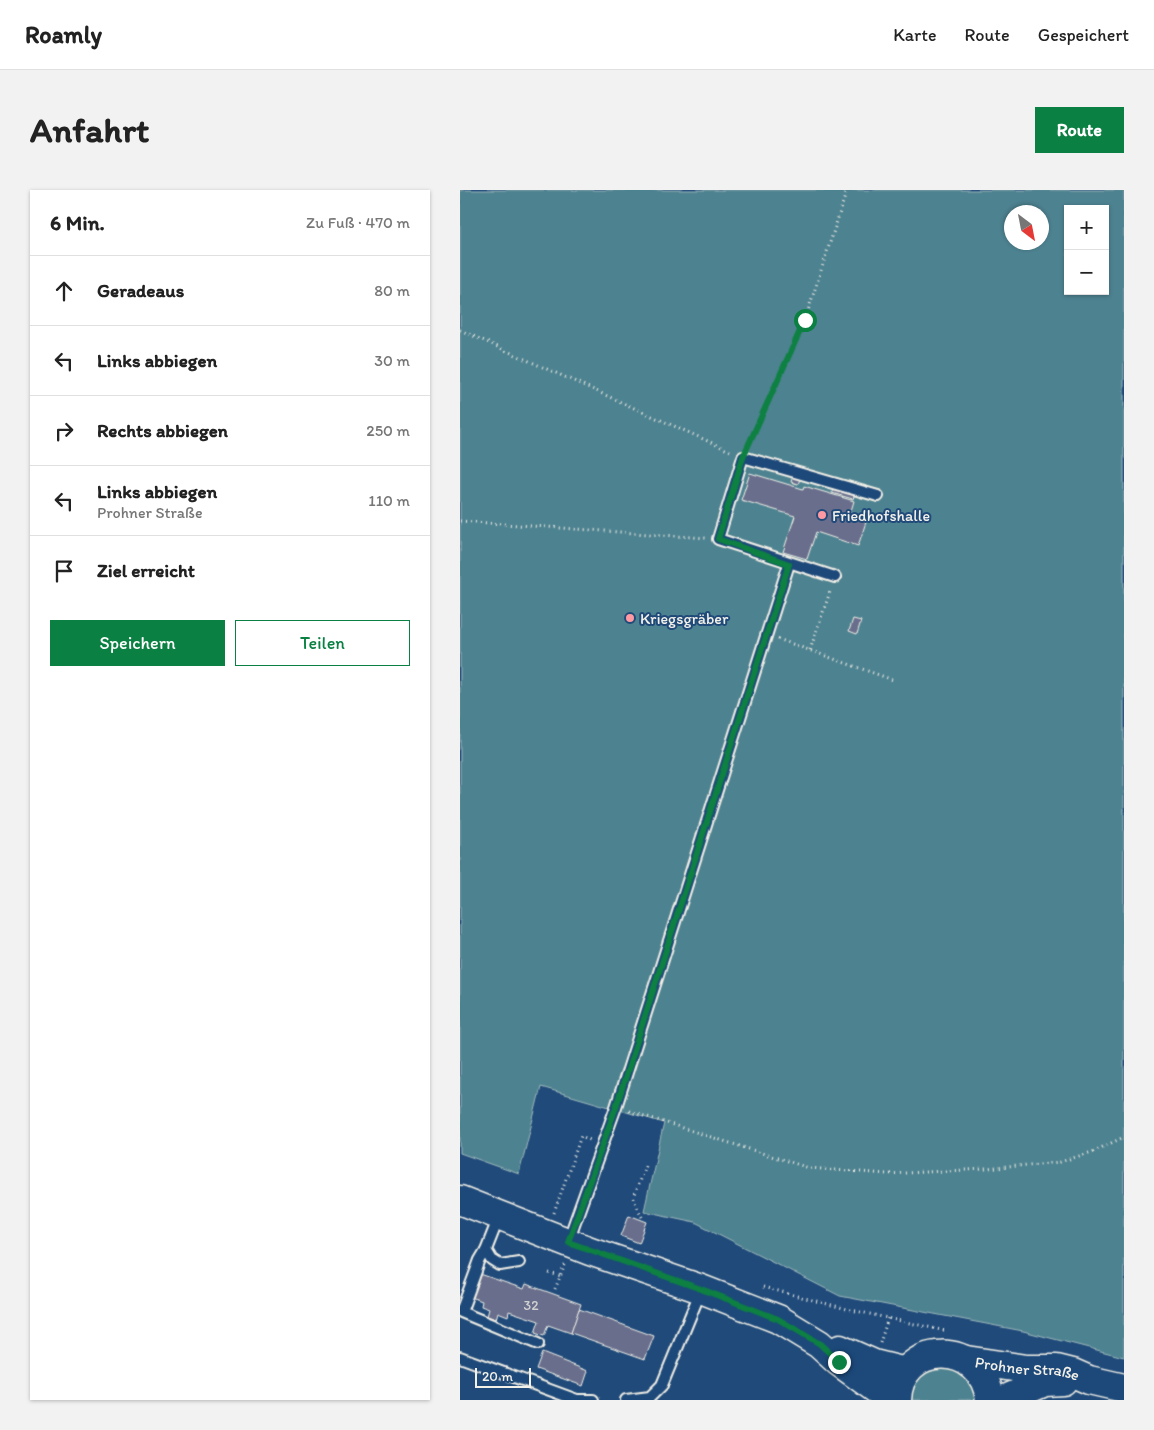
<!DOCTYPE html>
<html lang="de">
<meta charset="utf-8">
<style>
:root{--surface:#fff;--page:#f2f2f2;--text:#222;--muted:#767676;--line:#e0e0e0;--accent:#0b8043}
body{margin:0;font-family:Itim,sans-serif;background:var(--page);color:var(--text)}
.controls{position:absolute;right:15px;top:15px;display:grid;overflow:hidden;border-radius:0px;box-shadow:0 1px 4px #0004}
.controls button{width:45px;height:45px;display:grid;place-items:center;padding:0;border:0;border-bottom:1px solid var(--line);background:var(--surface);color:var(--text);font:25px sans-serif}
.compass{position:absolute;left:544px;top:15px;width:45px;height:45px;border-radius:50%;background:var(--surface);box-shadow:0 1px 4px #0004;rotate:148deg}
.scale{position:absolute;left:15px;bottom:12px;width:56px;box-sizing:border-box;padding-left:5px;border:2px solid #f4f1e8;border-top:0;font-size:14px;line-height:18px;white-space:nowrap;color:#f4f1e8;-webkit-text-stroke:4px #1f4a7a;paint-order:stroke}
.stop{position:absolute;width:15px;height:15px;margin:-11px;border:4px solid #0b8043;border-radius:50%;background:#fff}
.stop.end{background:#0b8043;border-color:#fff;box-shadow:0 1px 5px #0008}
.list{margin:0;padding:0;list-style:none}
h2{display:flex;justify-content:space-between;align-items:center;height:65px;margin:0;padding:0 20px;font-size:21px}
h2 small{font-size:16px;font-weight:400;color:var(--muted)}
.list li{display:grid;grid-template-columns:32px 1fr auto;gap:15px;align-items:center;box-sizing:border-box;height:70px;padding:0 20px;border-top:1px solid var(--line)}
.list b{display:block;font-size:19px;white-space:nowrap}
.list p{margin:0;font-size:16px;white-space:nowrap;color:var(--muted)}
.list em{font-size:16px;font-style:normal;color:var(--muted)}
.actions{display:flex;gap:10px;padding:15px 20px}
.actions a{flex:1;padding:11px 0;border:1px solid var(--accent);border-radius:0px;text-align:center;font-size:18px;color:var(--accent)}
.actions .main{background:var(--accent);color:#fff}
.icon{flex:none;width:28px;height:28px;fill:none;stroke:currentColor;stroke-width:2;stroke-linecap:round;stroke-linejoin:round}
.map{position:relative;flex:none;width:664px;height:1210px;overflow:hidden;border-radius:0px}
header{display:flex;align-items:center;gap:30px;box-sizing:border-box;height:70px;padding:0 25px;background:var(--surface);border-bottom:1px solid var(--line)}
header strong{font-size:24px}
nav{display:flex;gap:28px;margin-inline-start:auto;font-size:18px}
.intro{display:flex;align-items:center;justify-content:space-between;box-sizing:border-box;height:120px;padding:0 30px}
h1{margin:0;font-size:35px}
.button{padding:12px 22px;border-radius:0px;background:var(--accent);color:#fff;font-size:18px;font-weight:700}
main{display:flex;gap:30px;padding:0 30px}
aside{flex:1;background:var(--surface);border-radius:0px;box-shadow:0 1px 4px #0004}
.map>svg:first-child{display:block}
.green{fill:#4e8290;stroke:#a1babc;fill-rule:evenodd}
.building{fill:#676e8c;stroke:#f4f1e8}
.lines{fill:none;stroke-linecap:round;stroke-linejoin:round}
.service-casing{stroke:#f4f1e8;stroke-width:14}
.secondary-casing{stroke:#f4f1e8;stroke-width:31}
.path{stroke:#f4f1e8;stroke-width:3;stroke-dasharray:1 4;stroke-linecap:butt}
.service{stroke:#1f4a7a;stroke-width:10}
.secondary{stroke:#1f4a7a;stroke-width:28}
.route{stroke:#0b8043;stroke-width:6}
.poi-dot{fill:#ff9aa2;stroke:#1f4a7a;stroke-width:2}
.labels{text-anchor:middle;stroke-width:4;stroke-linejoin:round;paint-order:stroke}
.number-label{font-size:14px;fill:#d1d0d1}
.poi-label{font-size:16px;fill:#f4f1e8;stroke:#1f4a7a;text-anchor:start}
.street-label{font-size:16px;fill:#f4f1e8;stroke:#1f4a7a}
</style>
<header>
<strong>Roamly</strong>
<nav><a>Karte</a><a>Route</a><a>Gespeichert</a></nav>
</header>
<div class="intro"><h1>Anfahrt</h1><a class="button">Route</a></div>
<main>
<aside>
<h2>6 Min.<small>Zu Fuß · 470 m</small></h2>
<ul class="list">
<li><svg class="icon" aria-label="ahead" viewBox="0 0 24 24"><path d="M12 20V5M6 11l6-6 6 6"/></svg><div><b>Geradeaus</b></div><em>80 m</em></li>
<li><svg class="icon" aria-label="left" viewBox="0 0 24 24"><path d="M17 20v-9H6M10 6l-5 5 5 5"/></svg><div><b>Links abbiegen</b></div><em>30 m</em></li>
<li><svg class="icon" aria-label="right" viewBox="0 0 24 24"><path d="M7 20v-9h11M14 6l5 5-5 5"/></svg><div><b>Rechts abbiegen</b></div><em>250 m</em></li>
<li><svg class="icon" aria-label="left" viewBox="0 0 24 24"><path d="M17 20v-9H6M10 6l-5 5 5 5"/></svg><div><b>Links abbiegen</b><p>Prohner Straße</p></div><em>110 m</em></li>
<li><svg class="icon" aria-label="arrive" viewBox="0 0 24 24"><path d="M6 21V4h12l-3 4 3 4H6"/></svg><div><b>Ziel erreicht</b></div></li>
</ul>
<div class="actions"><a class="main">Speichern</a><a>Teilen</a></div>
</aside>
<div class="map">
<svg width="664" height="1210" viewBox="0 0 664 1210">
<rect width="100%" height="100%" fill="#1f4a7a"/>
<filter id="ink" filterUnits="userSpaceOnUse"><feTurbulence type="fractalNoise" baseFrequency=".02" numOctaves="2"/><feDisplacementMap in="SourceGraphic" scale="10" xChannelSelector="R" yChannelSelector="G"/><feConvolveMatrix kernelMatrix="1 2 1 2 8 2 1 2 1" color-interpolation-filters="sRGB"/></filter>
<g filter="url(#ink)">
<g class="green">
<path d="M 0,0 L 664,0 L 664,1167 L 563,1141 L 380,1106 L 235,1032 L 184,1021 L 204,933 L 81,897 L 59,984 L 0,963 ZM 608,19 L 645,19 L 645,101 L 608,101 ZM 552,22 L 582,22 L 582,52 L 552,52 Z"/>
<polygon points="479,1174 511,1188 519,1210 446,1210 450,1192"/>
</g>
<g class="building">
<polygon points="290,283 343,299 344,296 394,311 390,324 407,329 398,356 356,342 347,369 323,362 335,326 281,310"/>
<polygon points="333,286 340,289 338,294 331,292"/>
<polygon points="374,296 395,302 393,309 372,303"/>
<polygon points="393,429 401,431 397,444 389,441"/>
<polygon points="169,1025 187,1032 179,1053 161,1046"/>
<polygon points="20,1084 64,1099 66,1094 121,1114 111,1143 88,1135 84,1146 75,1143 79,1131 49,1121 48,1126 38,1122 36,1129 27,1126 29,1119 21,1116 22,1111 11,1107"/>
<polygon points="119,1119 194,1146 185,1169 111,1143"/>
<polygon points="82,1163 128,1181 123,1196 76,1179"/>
</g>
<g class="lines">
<g class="service-casing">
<g id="service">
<polyline points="375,387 258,349 283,267 418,306"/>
<polyline points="39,1027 26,1060 32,1070 40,1075 59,1072"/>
<polyline points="108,1051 156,917 329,374"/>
<polyline points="26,1060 20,1070 1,1122 78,1154"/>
<polyline points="0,1167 117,1210 133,1210"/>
<polyline points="166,1210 190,1207 202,1195 241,1100"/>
</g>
</g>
<g class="secondary-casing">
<g id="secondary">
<polyline points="0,1010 130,1061 241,1099 318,1129 359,1154 379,1172 431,1210"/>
<polyline points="380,1159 414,1174 446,1182"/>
<path id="s1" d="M 506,1170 L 566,1179 L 597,1179 L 613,1183 L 629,1190 L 664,1198"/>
<path d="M 437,1210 C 438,1151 523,1148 530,1210"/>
<polyline points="543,1210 585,1192 603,1191"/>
</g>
</g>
<g class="path">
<polyline points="0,140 270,261"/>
<polyline points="288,256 345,130 387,0"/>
<polyline points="0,331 246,348"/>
<polyline points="318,449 433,490"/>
<polyline points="350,460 371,399"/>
<polyline points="169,921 349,978 427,984 526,979 600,972 632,962 664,947"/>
<polyline points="94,1023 121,946 130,950"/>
<polyline points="182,1027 173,1008 186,973"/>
<polyline points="89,1083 100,1086"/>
<polyline points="303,1097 387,1119 486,1141"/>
<polyline points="95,1099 105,1075"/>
<polyline points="420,1153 428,1128"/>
</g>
<use href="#service" class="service"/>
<use href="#secondary" class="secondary"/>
</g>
</g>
<g class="lines" filter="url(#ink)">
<polyline class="route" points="345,130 283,267 258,349 329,374 156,917 108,1052 241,1099 318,1129 360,1154 379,1172"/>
</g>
<g class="poi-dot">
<circle cx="362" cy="325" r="5"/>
<circle cx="170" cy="428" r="5"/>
</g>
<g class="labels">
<g class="number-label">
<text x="71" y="1120">32</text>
</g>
<g class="poi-label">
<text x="372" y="331">Friedhofshalle</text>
<text x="180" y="434">Kriegsgräber</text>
</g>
<g class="street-label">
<text dy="6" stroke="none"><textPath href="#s1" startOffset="62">Prohner Straße</textPath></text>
</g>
</g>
</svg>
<div class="controls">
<button>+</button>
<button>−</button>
</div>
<svg class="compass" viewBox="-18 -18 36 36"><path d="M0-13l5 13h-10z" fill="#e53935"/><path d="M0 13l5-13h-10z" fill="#767676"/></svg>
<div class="scale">20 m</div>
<div class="stop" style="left:345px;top:130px"></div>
<div class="stop end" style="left:379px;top:1172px"></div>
</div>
</main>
